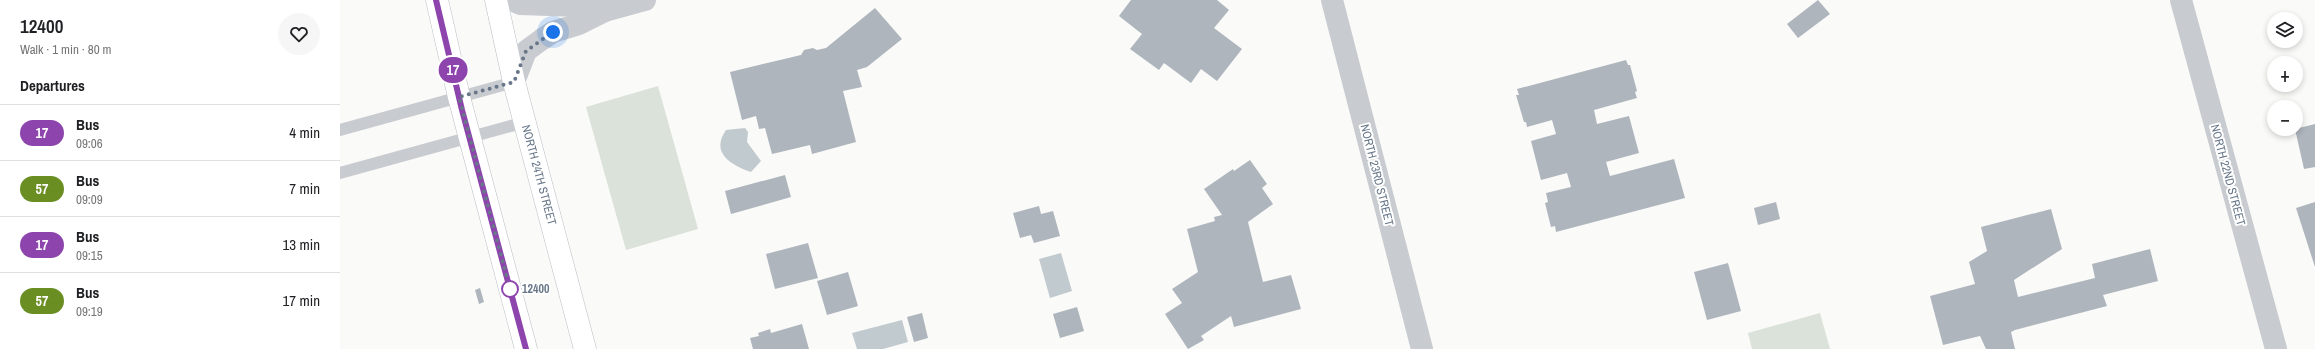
<!DOCTYPE html>
<html lang="en">
<head>
<meta charset="utf-8">
<style>
  body { margin:0; font-family:"Archivo Narrow",sans-serif; background:#f6f6f6; color:#202124; height:100vh; display:flex; flex-direction:column; font-size:15px; white-space:nowrap }
  * { box-sizing:border-box; margin:0 }
  p { font-size:13px; color:#757577 }
  .icon { flex:none; width:22px; height:22px; fill:none; stroke:currentColor; stroke-width:2; stroke-linecap:round; stroke-linejoin:round }
  .map { position:relative; flex:1; overflow:hidden }
  .panel { display:flex; flex-direction:column; background:#fff; width:340px }
  .panel>* { flex:none }
  .badge { padding:0 8px; border-radius:13px; font-size:14px; line-height:26px }
  .controls { position:absolute; left:1927px; top:12px; display:grid; gap:8px }
  .controls a { display:grid; place-items:center; width:36px; height:36px; border-radius:50%; background:#fff; box-shadow:0 2px 6px #0003; font-size:20px }
  .you { position:absolute; width:20px; height:20px; margin:-10px; border:3px solid #fff; border-radius:50%; background:#1a73e8; box-shadow:0 0 0 6px #1a73e833 }
  .map>.badge { position:absolute; translate:-50% -50%; box-shadow:0 0 0 2px #fff }
  h2 { padding:0 20px; font-size:15px; line-height:36px }
  .round { display:grid; place-items:center; flex:none; width:42px; height:42px; border-radius:21px; background:#f6f6f6 }
  .head { display:flex; align-items:center; justify-content:space-between; height:68px; padding:0 20px }
  h1 { font-size:19px; font-weight:600; line-height:30px }
  ul { padding:0; list-style:none }
  li { display:flex; align-items:center; gap:12px; height:56px; padding:0 20px; border-top:1px solid #e0e0e0 }
  li div { flex:1 }
  li b { display:block; font-size:15px }
  li em { font-style:normal }
  li .badge { min-width:44px; font-weight:700; text-align:center }
  main { display:flex; flex:1; min-height:0 }
  .map>svg:first-child { display:block }
  .green { fill:#dbe2d9 }
  .water { fill:#c1cacf }
  .building { fill:#aeb5bd }
  .lines { fill:none; stroke-linecap:round; stroke-linejoin:round }
  .secondary-casing { stroke:#babec4; stroke-width:23 }
  .lane { stroke:#c8cbcf; stroke-width:12 }
  .street { stroke:#c8cbcf; stroke-width:22 }
  .secondary { stroke:#fff; stroke-width:22 }
  .line-casing { stroke:#fff; stroke-width:9 }
  .line { stroke:#8e44ad; stroke-width:6 }
  .walk { stroke:#687789; stroke-width:4; stroke-dasharray:0 7.2 }
  .stop-dot { fill:#fff; stroke:#8e44ad; stroke-width:2 }
  .labels { text-anchor:middle; stroke-width:4; stroke-linejoin:round; paint-order:stroke }
  .street-label { font-size:12px; fill:#687789; stroke:#fff }
  .stop-label { font-size:12px; font-weight:bold; fill:#687789; stroke:#fff; text-anchor:start }
</style>
</head>
<body>
<main>
<section class="panel">
<div class="head"><div><h1>12400</h1><p>Walk · 1 min · 80 m</p></div><a class="round"><svg class="icon" aria-label="heart" viewBox="0 0 24 24"><path d="M12 20l-8-8c-3-5 5-10 8-4 3-6 11-1 8 4z"/></svg></a></div>
<h2>Departures</h2>
<ul>
<li><span class="badge" style="background:#8e44ad;color:#fff">17</span><div><b>Bus</b><p>09:06</p></div><em>4 min</em></li>
<li><span class="badge" style="background:#6b8e23;color:#fff">57</span><div><b>Bus</b><p>09:09</p></div><em>7 min</em></li>
<li><span class="badge" style="background:#8e44ad;color:#fff">17</span><div><b>Bus</b><p>09:15</p></div><em>13 min</em></li>
<li><span class="badge" style="background:#6b8e23;color:#fff">57</span><div><b>Bus</b><p>09:19</p></div><em>17 min</em></li>
</ul>
</section>
<div class="map">
<svg width="1975" height="349" viewBox="0 0 1975 349">
  <rect width="100%" height="100%" fill="#fafaf8"/>
  <g class="green">
    <polygon points="318,86 358,229 286,250 246,107"/>
    <polygon points="1480,313 1490,349 1412,349 1408,333"/>
  </g>
  <g class="water">
    <path d="M405,128L408,132L407,142L421,161L411,172C391,165 370,153 386,130Z"/>
    <polygon points="721,253 732,291 710,298 699,259"/>
    <polygon points="562,320 568,342 543,349 517,349 512,333"/>
  </g>
  <g class="building">
    <polygon points="791,0 877,0 889,10 874,28 902,49 877,81 861,69 851,83 824,63 819,70 790,49 802,34 779,16"/>
    <polygon points="1478,0 1490,14 1458,38 1447,24"/>
    <polygon points="535,8 562,39 527,67 517,70 522,87 503,91 516,142 472,154 470,145 432,154 425,128 419,129 416,116 402,120 390,72 461,55 464,50 473,48 477,50 486,48"/>
    <polygon points="1286,60 1288,65 1290,65 1297,91 1295,92 1297,98 1254,110 1257,124 1289,116 1299,153 1266,162 1270,176 1334,159 1345,198 1216,232 1215,226 1211,227 1205,203 1208,202 1206,193 1231,187 1227,173 1201,180 1191,141 1216,134 1212,120 1187,127 1186,122 1184,122 1176,95 1179,95 1177,89"/>
    <polygon points="1975,124 1975,167 1964,169 1955,129"/>
    <polygon points="910,160 927,184 922,188 933,204 908,222 923,282 951,275 961,309 894,327 891,316 861,336 864,340 848,349 825,314 842,303 832,289 858,272 847,229 875,221 874,217 882,215 864,189 893,169 894,171"/>
    <polygon points="445,175 451,197 391,214 385,191"/>
    <polygon points="1436,202 1440,219 1418,225 1414,208"/>
    <polygon points="1975,202 1975,267 1956,208"/>
    <polygon points="699,206 701,214 713,211 720,236 694,243 691,235 680,238 673,213"/>
    <polygon points="1711,209 1722,249 1674,280 1678,297 1755,278 1752,264 1810,249 1818,281 1763,295 1767,306 1675,330 1671,332 1675,349 1646,349 1640,336 1603,345 1590,296 1635,284 1629,262 1647,251 1641,227"/>
    <polygon points="468,243 478,278 435,289 426,254"/>
    <polygon points="1388,263 1401,311 1367,320 1354,272"/>
    <polygon points="508,272 518,306 487,315 477,281"/>
    <polygon points="140,288 144,302 139,304 135,290"/>
    <polygon points="737,307 744,331 720,338 713,314"/>
    <polygon points="582,313 588,338 574,342 567,317"/>
    <polygon points="462,324 469,349 413,349 410,338 419,336 418,333 430,329 431,333"/>
  </g>
  <g class="lines">
    <g class="secondary-casing">
      <g id="secondary">
        <polyline points="97,0 119,97 186,349"/>
        <polyline points="156,0 174,82 245,349"/>
      </g>
    </g>
    <g class="lane">
      <polyline points="0,130 174,82"/>
      <polyline points="0,173 185,122"/>
    </g>
    <g class="street">
      <polyline points="172,0 180,4 239,6 265,11"/>
      <polyline points="992,0 1082,349"/>
      <polyline points="1841,0 1936,349"/>
      <polyline points="174,82 186,51 201,40 213,32 239,24 265,11 305,0"/>
    </g>
    <use href="#secondary" class="secondary"/>
  </g>
  <g class="lines">
    <g class="line-casing">
      <polyline id="line" points="96,0 122,110 186,349"/>
    </g>
    <use href="#line" class="line"/>
    <polyline class="walk" points="170,289 119,97 174,82 186,51 213,32"/>
  </g>
  <circle class="stop-dot" cx="170" cy="289" r="8"/>
  <g class="labels">
    <g class="street-label">
      <text transform="translate(199 175) rotate(75)" y="4">NORTH 24TH STREET</text>
      <text transform="translate(1037 175) rotate(76)" y="4">NORTH 23RD STREET</text>
      <text transform="translate(1888 175) rotate(75)" y="4">NORTH 22ND STREET</text>
    </g>
    <g class="stop-label">
      <text x="182" y="293">12400</text>
    </g>
  </g>
</svg>
<div class="controls">
<a><svg class="icon" aria-label="layers" viewBox="0 0 24 24"><path d="M12 4l9 5-9 5-9-5zM3 14l9 5 9-5"/></svg></a>
<a>+</a>
<a>−</a>
</div>
<div class="you" style="left:213px;top:32px"></div>
<b class="badge" style="left:113px;top:70px;background:#8e44ad;color:#fff">17</b>
</div>
</main>
</body>
</html>
